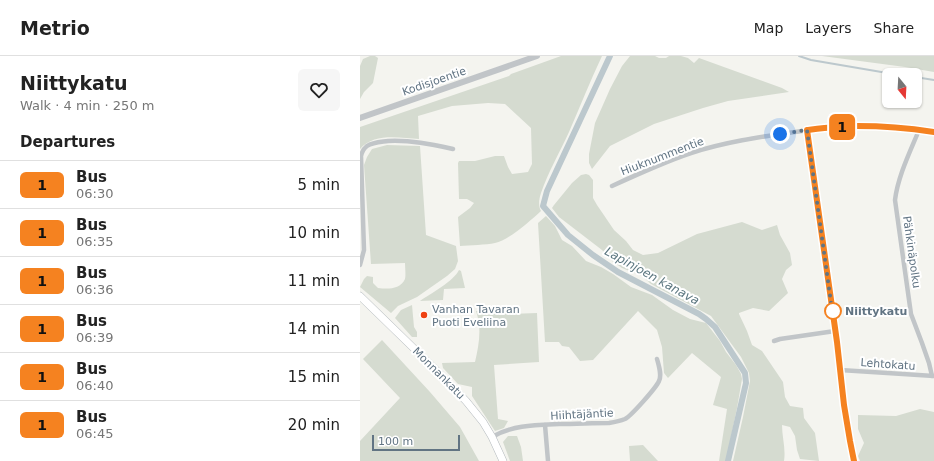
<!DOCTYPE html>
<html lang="en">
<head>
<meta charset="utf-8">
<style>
  body { margin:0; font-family:"DejaVu Sans",sans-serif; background:#f6f6f6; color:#222; height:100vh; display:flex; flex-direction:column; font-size:15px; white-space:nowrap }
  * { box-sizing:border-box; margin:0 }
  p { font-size:13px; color:#767676 }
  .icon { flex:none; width:22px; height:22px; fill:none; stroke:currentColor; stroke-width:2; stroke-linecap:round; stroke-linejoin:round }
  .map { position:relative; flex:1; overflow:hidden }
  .panel { display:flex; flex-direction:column; background:#fff; width:360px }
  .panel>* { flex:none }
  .badge { padding:0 8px; border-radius:6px; font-size:14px; line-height:26px }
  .needle { width:26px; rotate:162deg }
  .buttons { position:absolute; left:522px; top:12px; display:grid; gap:8px }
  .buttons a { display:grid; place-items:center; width:40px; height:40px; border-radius:6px; background:#fff; box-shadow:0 1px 3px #0004; font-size:20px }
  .scale { position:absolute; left:12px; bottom:10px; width:88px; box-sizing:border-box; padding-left:4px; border:2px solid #617483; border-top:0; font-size:11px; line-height:14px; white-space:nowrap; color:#617483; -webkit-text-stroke:3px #fff; paint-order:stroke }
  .you { position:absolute; width:20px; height:20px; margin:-10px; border:3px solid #fff; border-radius:50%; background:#1a73e8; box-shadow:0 0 0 6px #1a73e833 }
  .map>.badge { position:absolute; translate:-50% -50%; box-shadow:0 0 0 2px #fff }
  h2 { padding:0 20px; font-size:15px; line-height:36px }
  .round { display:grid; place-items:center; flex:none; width:42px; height:42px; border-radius:6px; background:#f6f6f6 }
  .overview { display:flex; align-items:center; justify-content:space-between; height:68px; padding:0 20px }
  h1 { font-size:19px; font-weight:700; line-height:30px }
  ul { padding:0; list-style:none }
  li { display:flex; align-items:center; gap:12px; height:48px; padding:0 20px; border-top:1px solid #e0e0e0 }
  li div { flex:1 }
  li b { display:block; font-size:15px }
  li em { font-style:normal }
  li .badge { min-width:44px; font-weight:700; text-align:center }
  header { display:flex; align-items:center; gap:24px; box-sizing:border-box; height:56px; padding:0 20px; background:#fff; border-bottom:1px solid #e0e0e0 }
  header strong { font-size:19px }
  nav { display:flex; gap:22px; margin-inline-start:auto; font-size:14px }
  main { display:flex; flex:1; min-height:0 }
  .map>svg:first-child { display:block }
  .green { fill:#d5dbd0 }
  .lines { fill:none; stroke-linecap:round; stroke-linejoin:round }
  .stream { stroke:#bcc8cd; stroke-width:2 }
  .canal { stroke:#bcc8cd; stroke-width:6 }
  .secondary-casing { stroke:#b3b9bd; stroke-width:8 }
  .minor { stroke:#c1c5c8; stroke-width:4.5 }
  .tertiary { stroke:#c1c5c8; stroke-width:6 }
  .secondary { stroke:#fff; stroke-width:7 }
  .line-casing { stroke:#fff; stroke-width:9 }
  .line { stroke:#f58220; stroke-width:6 }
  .walk { stroke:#617483; stroke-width:4; stroke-dasharray:0 7.2 }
  .stop-dot { fill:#fff; stroke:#f58220; stroke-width:2 }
  .poi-dot { fill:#ef4214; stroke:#fff; stroke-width:1.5 }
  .labels { text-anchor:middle; stroke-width:4; stroke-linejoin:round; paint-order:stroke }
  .street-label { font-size:11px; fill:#617483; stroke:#fff }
  .poi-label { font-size:11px; fill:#617483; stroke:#fff; text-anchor:start }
  .stop-label { font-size:11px; font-weight:bold; fill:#617483; stroke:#fff; text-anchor:start }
  .water-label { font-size:12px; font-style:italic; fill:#5c7780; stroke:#fff }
</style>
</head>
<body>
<header>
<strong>Metrio</strong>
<nav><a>Map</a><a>Layers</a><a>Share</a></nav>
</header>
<main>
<section class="panel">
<div class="overview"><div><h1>Niittykatu</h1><p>Walk · 4 min · 250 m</p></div><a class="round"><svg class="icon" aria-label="heart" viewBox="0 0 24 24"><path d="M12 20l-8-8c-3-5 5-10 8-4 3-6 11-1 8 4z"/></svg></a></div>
<h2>Departures</h2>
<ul>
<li><span class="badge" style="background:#f58220;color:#111">1</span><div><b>Bus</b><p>06:30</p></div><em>5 min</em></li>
<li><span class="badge" style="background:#f58220;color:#111">1</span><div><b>Bus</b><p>06:35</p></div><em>10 min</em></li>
<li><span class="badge" style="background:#f58220;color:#111">1</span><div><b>Bus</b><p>06:36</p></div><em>11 min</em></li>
<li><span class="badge" style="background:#f58220;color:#111">1</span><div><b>Bus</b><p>06:39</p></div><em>14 min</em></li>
<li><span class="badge" style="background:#f58220;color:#111">1</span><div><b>Bus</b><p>06:40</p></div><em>15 min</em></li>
<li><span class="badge" style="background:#f58220;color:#111">1</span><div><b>Bus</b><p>06:45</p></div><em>20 min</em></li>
</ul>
</section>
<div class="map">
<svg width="574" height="405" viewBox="0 0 574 405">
  <rect width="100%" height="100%" fill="#f4f4ef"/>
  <g class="green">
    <polygon points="10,0 15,0 18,2 13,27 4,36 0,43 0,10 3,3"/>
    <path d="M201,0H242C230,25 220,51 209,76C200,96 188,116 181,137C179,143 178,150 181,155C170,165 149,184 135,187C126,189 110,189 100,190L98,161L110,152L114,147L107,143H99L98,107L99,105H115L135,100H144L148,111L152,118L168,116L172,108L171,72L145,48L128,47L92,50L58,60L59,83C41,82 14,76 0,93V71L149,20L151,18Z"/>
    <polygon points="270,0 295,0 299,2 306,2 309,0 321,0 328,2 334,7 339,2 422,32 429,36 368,45 343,52 294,68 250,90 232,113 229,107 229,98 235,67 250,33 262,10"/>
    <polygon points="462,0 574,0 574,16 545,11"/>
    <path d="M27,89L60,90L66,179L96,190L98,205L95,213L87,220L57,241L38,250L31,257L0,231L4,223L7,220L13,221V227L18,232C27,233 40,234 45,223C46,219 45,211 45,207L11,208L4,109L7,101L12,93Z"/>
    <path d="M226,118L229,119L233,124V142L237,149L254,174L266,185L273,194L283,199L298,197L337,178L382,166L402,174L417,169L420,179L430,197L432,209L426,214L422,223L428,237L409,255L393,252L379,257V258L387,275L392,289L402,295L423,326L425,341L430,350L443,352L444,362L455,377L459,405L440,403L437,394L435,380L430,371L422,369C422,381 426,393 424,405H373L383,361L390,325L389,317L381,301L370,286L351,260L291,228L282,220L262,212L252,205L242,194L199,161L192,152L194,149L212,127L221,119Z"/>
    <polygon points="186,160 195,170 202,184 212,190 226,205 241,211 253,218 271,231 292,239 313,254 330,263 346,267 360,285 366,296 376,309 381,318 382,323 377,352 366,405 359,405 367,353 353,349 361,321 332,297 308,322 304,317 302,291 297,274 278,255 233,304 220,305 209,291 202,290 199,286 185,286 178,167"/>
    <path d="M99,214L101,215L105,232L84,233L83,244L60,245C70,238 94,225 99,214Z"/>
    <polygon points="52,249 54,271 57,276 57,281 52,281 35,262 41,254"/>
    <path d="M144,253L150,258L177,257L179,306L134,309L138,363L148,365L144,372L135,375L112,340V331L98,328L83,312L82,307L115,306C119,289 122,272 116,255Z"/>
    <polygon points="22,284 70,336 100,371 119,405 0,405 0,385 40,342 3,303"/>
    <polygon points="560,353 574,356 574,405 500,405 498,400 504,387 498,373 498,359 536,360"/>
    <polygon points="148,380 157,380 161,391 163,405 150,405 143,386"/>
    <polygon points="283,389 298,405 270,405 269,390"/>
  </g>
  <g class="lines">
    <g class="stream">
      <polyline points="439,0 451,4 539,19"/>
      <polyline points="555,21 574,24"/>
    </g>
    <polyline class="canal" points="250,0 187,135 183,150 208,179 233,199 258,216 339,258 346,263 355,271 385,317 386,327 368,405"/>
    <g class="secondary-casing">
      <polyline id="secondary" points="0,240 73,311 106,345 123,366 132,381 143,405"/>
    </g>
    <g class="minor">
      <polyline points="447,74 477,287 484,349 490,385 494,405"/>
      <path d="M559,74C550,96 538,120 535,144L551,258L562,287L569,307L572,320"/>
      <path d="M252,130C278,118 304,106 331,97C365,86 399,81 435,76C456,73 477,70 498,70C524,70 549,73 574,76"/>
      <path d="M0,209L4,194L1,100C2,96 3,93 7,90C13,86 21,86 28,85C51,84 70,88 93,93"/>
      <polyline points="414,285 420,283 475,275"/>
      <polyline points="480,314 574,320"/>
      <polyline points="185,369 188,405"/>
      <path d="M132,381C152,369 177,369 199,368C216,368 233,367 249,367C255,366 260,365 265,363C271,360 296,332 299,325C302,319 299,310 297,303"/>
    </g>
    <polyline class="tertiary" points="0,62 177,0"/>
    <use href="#secondary" class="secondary"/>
  </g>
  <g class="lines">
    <g class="line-casing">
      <path id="line" d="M494,405L490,385L484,349L477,286L447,74C464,72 480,70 497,70C523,70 548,72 574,76"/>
    </g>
    <use href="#line" class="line"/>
    <polyline class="walk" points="420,78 447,74 473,261 473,255"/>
  </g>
  <circle class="stop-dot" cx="473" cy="255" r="8"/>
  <circle class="poi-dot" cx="64" cy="259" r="4"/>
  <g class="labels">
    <g class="street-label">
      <text transform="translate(74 25) rotate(-19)" y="4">Kodisjoentie</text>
      <text transform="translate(302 100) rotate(-21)" y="4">Hiuknummentie</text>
      <text transform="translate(552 196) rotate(82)" y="4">Pähkinäpolku</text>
      <text transform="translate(528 308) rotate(4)" y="4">Lehtokatu</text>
      <text transform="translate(79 317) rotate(45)" y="4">Monnankatu</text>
      <text transform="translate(222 358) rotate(-3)" y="4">Hiihtäjäntie</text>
    </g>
    <g class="poi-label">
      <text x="72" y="257">Vanhan Tavaran<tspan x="72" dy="13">Puoti Eveliina</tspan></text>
    </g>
    <g class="stop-label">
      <text x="485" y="259">Niittykatu</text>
    </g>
    <g class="water-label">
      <text transform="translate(292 220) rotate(29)" y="4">Lapinjoen kanava</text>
    </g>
  </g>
</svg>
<div class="buttons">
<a><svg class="needle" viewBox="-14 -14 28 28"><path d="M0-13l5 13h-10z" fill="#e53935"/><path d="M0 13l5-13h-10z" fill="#767676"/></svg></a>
</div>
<div class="scale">100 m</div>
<div class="you" style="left:420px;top:78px"></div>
<b class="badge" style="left:482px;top:71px;background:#f58220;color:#111">1</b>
</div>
</main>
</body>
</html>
